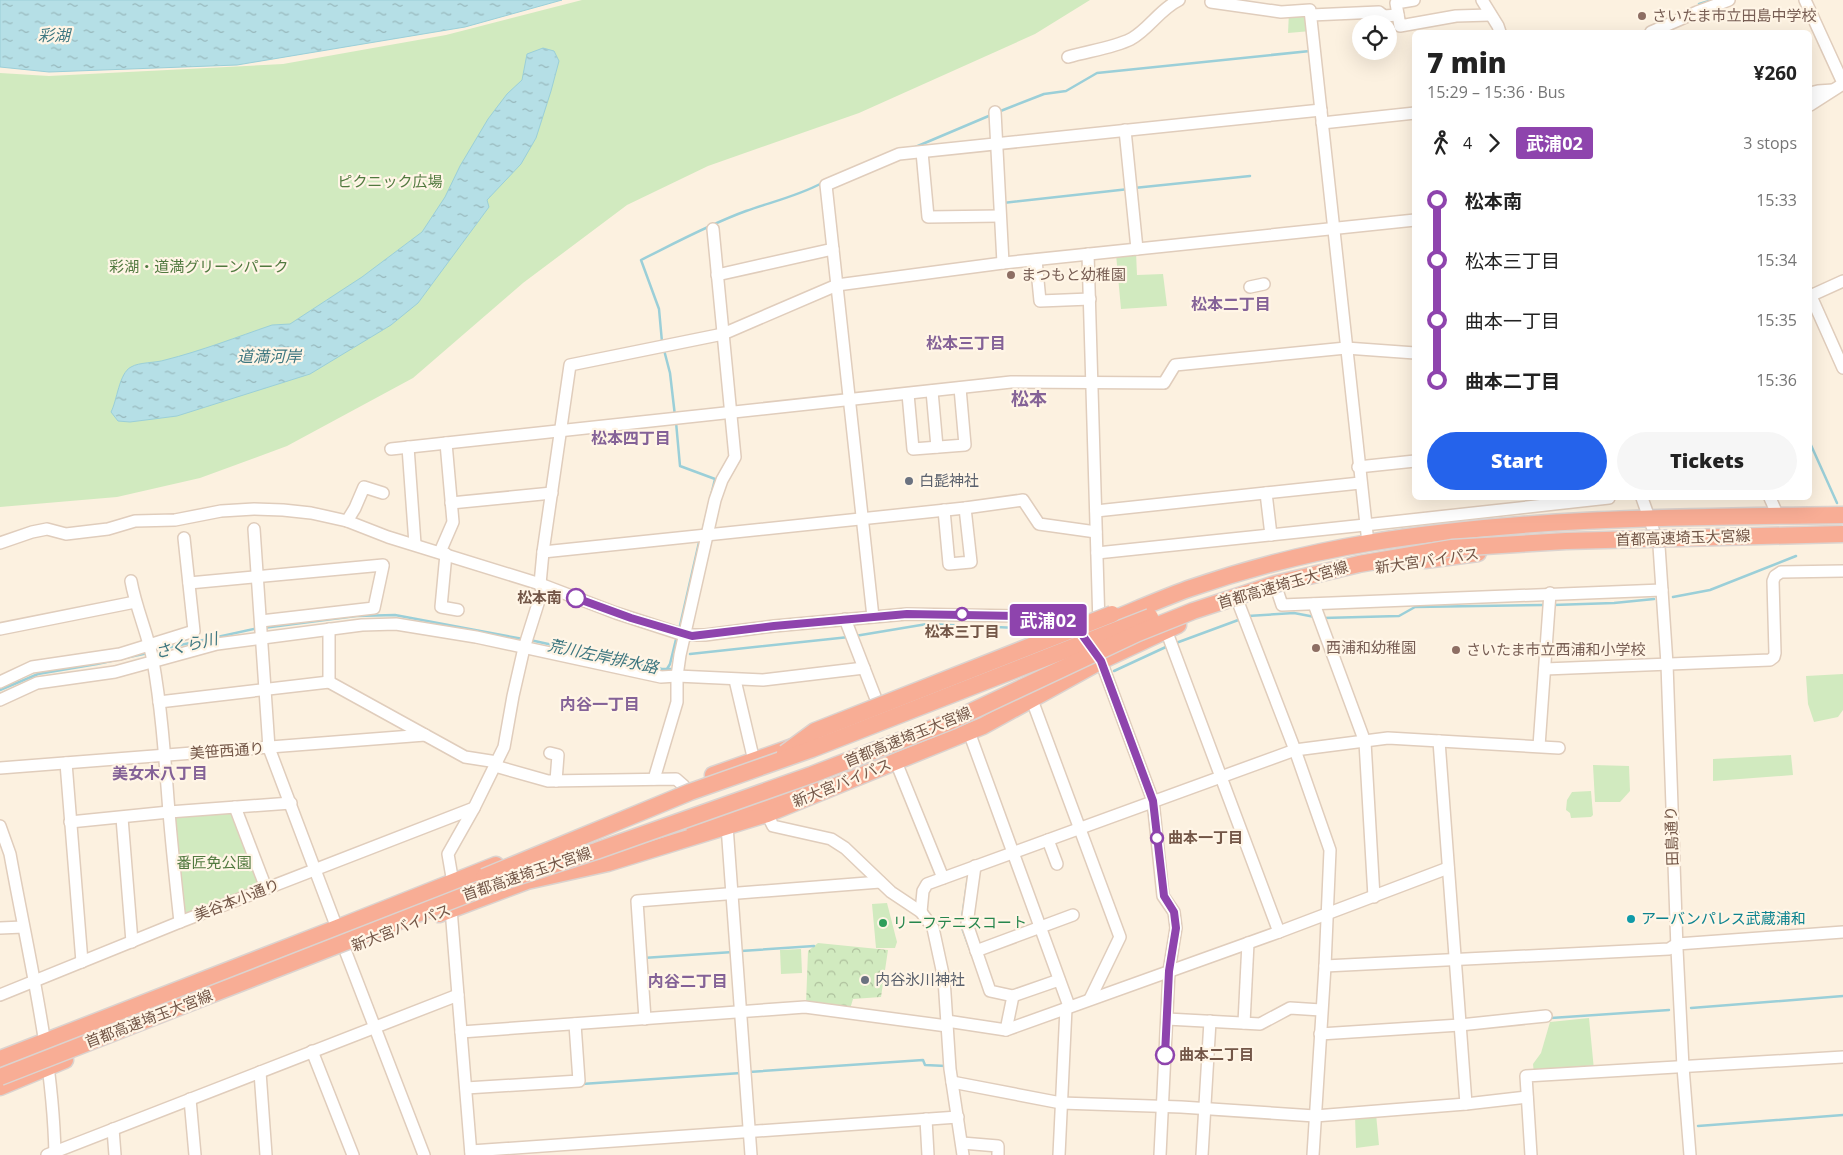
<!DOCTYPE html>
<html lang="en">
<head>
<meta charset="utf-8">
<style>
  body { margin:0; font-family:"Open Sans","Noto Sans JP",sans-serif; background:#f6f6f6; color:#222; height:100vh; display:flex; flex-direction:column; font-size:19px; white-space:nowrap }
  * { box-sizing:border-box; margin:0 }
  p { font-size:16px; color:#767676 }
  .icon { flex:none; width:28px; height:28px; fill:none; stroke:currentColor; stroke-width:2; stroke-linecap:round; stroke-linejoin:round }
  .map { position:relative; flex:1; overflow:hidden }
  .sheet { position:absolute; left:1412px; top:30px; width:400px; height:470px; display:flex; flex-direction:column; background:#fff; border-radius:8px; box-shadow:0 5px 20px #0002 }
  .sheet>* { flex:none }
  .badge { padding:0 10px; border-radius:4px; font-size:18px; line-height:32px }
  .controls { position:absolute; left:1352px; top:15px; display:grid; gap:10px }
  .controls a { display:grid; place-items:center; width:45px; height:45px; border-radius:50%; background:#fff; box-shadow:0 5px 20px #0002; font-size:25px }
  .map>.badge { position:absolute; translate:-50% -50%; box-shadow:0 0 0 2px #fff }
  .legs { display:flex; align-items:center; gap:8px; height:55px; padding:0 15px; font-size:16px }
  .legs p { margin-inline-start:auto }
  .head { display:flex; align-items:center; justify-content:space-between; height:85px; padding:0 15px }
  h1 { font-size:28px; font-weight:800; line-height:38px }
  .primary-button { display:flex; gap:10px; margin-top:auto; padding:10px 15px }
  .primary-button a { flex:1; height:58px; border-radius:30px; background:#2563eb; color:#fff; font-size:20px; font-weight:800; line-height:58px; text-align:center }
  .primary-button a+a { background:#f6f6f6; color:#222 }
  ul { padding:0 15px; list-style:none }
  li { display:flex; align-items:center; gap:18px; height:60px; font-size:19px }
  li i { display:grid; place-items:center; width:8px; height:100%; margin:0 6px; background:currentColor }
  li i::after { content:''; width:12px; height:12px; margin:-6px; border:4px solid; border-radius:50%; background:#fff }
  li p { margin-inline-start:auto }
  li:first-child i { background:linear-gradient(#0000 50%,currentColor 0) }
  li:last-child i { background:linear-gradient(currentColor 50%,#0000 0) }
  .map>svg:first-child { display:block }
  .green { fill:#d1eabf }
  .forest { fill:url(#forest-crowns) }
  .water { fill:url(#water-ripples); stroke:#9bcfd8 }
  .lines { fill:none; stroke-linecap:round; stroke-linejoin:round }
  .stream { stroke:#9bcfd8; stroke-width:2.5 }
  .minor-casing { stroke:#e0cdbc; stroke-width:14 }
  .highway-casing { stroke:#dbd3cf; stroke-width:19 }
  .minor { stroke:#fff; stroke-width:11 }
  .highway { stroke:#f8ad95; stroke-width:16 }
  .highway-bridge-casing { stroke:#dbd3cf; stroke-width:19; stroke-linecap:butt }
  .highway-bridge { stroke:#f8ad95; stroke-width:16 }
  .line-1-casing { stroke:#fff; stroke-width:11 }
  .line-1 { stroke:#8e44ad; stroke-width:8 }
  .education-dot { fill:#8d6e63; stroke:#fff5e6; stroke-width:2 }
  .worship-dot { fill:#6b7280; stroke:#fff5e6; stroke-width:2 }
  .stop-1-dot { fill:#fff; stroke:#8e44ad; stroke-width:2.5 }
  .culture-dot { fill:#0f9aa8; stroke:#fff5e6; stroke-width:2 }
  .leisure-dot { fill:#2e9e5b; stroke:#fff5e6; stroke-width:2 }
  .labels { text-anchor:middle; stroke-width:4.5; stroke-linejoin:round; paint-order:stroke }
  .education-label { font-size:15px; fill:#785e54; stroke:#fff5e6; text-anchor:start }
  .park-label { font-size:15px; fill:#51793f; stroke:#fff5e6 }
  .worship-label { font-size:15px; fill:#5b616d; stroke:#fff5e6; text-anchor:start }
  .street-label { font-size:15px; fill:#735647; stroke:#fff5e6 }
  .stop-label { font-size:15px; font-weight:bold; fill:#735647; stroke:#fff5e6; text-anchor:start }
  .culture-label { font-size:15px; fill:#0d838f; stroke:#fff5e6; text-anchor:start }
  .leisure-label { font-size:15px; fill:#27864d; stroke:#fff5e6; text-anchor:start }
  .water-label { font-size:16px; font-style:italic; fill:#3e7780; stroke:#fff5e6 }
  .neighbourhood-label { font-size:16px; font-weight:bold; fill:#846297; stroke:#fff5e6 }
  .quarter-label { font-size:18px; font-weight:bold; fill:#846297; stroke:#fff5e6 }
</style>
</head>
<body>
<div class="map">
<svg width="1843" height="1155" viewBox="0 0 1843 1155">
  <defs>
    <pattern id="forest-crowns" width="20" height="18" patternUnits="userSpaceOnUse" patternTransform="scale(1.25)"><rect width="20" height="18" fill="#d1eabf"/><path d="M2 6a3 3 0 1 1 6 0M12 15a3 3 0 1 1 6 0" fill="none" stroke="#aec09d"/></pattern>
    <pattern id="water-ripples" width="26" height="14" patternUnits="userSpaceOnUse" patternTransform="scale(1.25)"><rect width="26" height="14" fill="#b5dfe6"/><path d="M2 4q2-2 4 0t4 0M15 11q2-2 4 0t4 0" fill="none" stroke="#98b8bc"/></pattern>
  </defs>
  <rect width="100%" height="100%" fill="#fcf1e0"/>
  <g class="green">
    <polygon points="582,0 1090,0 1035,34 859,113 708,166 627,205 523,283 413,378 287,446 200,478 117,497 0,507 0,73 49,76 283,64 446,35"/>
    <polygon points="1309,11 1311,31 1288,33 1289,12"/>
    <polygon points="1136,252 1137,275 1163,274 1167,306 1121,309 1116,254"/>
    <polygon points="1843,674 1843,710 1838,717 1814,722 1808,704 1806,676"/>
    <polygon points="1791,755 1793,775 1713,781 1713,759"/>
    <polygon points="1593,765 1629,766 1630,791 1620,802 1595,802"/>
    <polygon points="1591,791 1593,815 1591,817 1571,818 1570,813 1566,810 1567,800 1572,792"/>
    <polygon points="174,814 234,814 262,885 182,914"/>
    <polygon points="887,903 897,942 895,948 876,948 872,904"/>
    <polygon points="801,949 802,973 781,974 780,950"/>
    <polygon points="1589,1018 1594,1070 1534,1074 1533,1064 1541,1053 1550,1022"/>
    <polygon points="1376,1114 1379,1145 1356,1148 1355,1116"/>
  </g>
  <polygon class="forest" points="818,943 888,950 881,997 853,999 850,1009 806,1004 808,951"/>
  <g class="water">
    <polygon points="0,0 562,0 465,27 237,65 49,72 0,67"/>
    <path d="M543,48L554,51L559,61L551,91L536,138L521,164L487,200L489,207L418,303L391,325L310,374L177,416L130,422L118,421L111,412C117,401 119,373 131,367C139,362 156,363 165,360C201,351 237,337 272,325L290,324L362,277L422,232L445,197L460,166L488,119L507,94L522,80L527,54Z"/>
  </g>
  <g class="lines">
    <g class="stream">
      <polyline points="1699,4 1712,0"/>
      <polyline points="998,112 1044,94 1066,91 1097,73 1310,51"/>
      <polyline points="913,148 991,115"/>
      <polyline points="1134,188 1250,176"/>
      <polyline points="1003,203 1129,189"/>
      <path d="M662,342L659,309L641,260C675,243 710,224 746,211C771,202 798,196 822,183"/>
      <polyline points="664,350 670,373 675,416"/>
      <polyline points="676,422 680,466 715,479 702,533"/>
      <polyline points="1810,443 1837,503"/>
      <polyline points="1673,597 1710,590 1796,556"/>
      <polyline points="1553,605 1614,603 1654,599"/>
      <polyline points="1248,616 1294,613 1315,617"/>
      <polyline points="1323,618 1399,616 1415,607 1545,605"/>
      <polyline points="263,628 356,616 395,615 523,639"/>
      <polyline points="679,630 700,538"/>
      <polyline points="855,636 927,624 1020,628"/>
      <polyline points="530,640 662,669 672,669"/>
      <polyline points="1176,643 1241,619"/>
      <polyline points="153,651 258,628"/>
      <polyline points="690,654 849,637"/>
      <polyline points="667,669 670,664 677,635"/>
      <polyline points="1114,671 1168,646"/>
      <polyline points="0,690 38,674 97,664 148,653"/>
      <polyline points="965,875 967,875 968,877 961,925 972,955"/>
      <polyline points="741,951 814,946"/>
      <polyline points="643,958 733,952"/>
      <polyline points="1691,1008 1843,996"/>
      <polyline points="1551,1018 1669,1010"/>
      <polyline points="749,1072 923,1060 925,1065 946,1066"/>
      <polyline points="582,1084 741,1073"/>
      <polyline points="1698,1126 1843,1115"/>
    </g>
    <g class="minor-casing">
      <g id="minor">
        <polyline points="1414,0 1396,3 1400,26 1456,16 1490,15"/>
        <polyline points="1482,0 1498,26 1500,32"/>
        <polyline points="1805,0 1843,83"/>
        <polyline points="1211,2 1281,12 1310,10 1368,543"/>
        <polyline points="1311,15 1379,12 1384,16 1398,15"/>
        <polyline points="1651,32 1697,12 1729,0"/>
        <path d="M1068,57C1088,51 1113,48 1131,39C1149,29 1160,9 1179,0"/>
        <polyline points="1810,93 1818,91 1833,90"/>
        <polyline points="1810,105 1843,84"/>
        <polyline points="995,112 1003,263"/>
        <polyline points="1322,123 1415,113"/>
        <polyline points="1125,130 1137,249"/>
        <polyline points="922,152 928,217 1000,216"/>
        <polyline points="1088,254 1099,625"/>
        <polyline points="1036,260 1040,301 1090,299"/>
        <polyline points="717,275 833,249"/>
        <polyline points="1250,287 1264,284"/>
        <polyline points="1810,294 1843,368"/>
        <polyline points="1810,296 1843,281"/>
        <polyline points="932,391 937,447"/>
        <polyline points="908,394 913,449 965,445 960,388"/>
        <polyline points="408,447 415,544"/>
        <polyline points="391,449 1011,382 1164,383 1175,365 1346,348 1415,353"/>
        <polyline points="1358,467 1415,461"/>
        <polyline points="1266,493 1271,535"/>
        <polyline points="1642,498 1659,546 1667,664 1677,949 1683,1067 1690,1155"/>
        <polyline points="1770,498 1778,516"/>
        <polyline points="451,503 552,493"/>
        <polyline points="944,510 949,564 971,562 965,508"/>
        <polyline points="1096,511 1360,483"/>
        <polyline points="347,521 355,508 364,487 383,493"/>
        <polyline points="254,529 269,748 337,928"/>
        <polyline points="0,543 32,532 47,529 66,534 108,529 135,521 175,520 221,511 254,509 283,510 311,513 347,521 388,537 540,584 616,613 684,635 705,635 774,626 907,614 1021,616 1050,620 1075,630"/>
        <polyline points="440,552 453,522 446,443"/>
        <polyline points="543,552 965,508 1023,500 1039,524 1096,532"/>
        <polyline points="1097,553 1365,525 1609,498"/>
        <polyline points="446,554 441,607 458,610"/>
        <path d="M131,581C136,609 148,634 153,661C162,712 165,761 169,812C172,849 176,885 180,922"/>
        <polyline points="189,583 383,565"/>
        <polyline points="1277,590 1282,605 1662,590"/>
        <polyline points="1238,602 1295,750 1330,850 1325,966 1313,1155"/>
        <polyline points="1314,604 1365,742 1374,897"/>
        <polyline points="873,617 826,185 899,154 1321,110"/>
        <polyline points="845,619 881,712"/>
        <polyline points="261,621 374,608 383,566"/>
        <polyline points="0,629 135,602"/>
        <polyline points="329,629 329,682"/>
        <polyline points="1166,630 1279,932"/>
        <polyline points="1098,657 1101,661 1153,801 1163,896 1174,912 1176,928 1169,971 1160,1155"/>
        <polyline points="1545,669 1770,660 1774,657 1775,653 1773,581 1775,576 1781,572 1843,571"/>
        <polyline points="735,680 754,761"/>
        <polyline points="0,682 32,667 120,654 194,631 184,538"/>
        <polyline points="0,700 37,683 115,672 217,644 362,625 396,624 476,637 661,677 677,676 763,680 864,668"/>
        <polyline points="1032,700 1120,937 1090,999"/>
        <polyline points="159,702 329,682 465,757 497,762"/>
        <polyline points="969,732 1069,1006"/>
        <polyline points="1439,741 1466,1104"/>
        <polyline points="1539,746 1550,593"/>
        <polyline points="550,753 558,755 556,781"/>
        <polyline points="896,762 943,878"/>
        <polyline points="66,763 82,962"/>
        <polyline points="495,766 548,781 676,779 684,786"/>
        <polyline points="0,768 425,735"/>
        <polyline points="654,779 677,702 677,676 680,655 715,500 722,480 735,457 713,229"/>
        <polyline points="235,807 266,888"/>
        <polyline points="767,814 773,826 831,839 845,848 891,892 921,912 933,928 944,979 950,1069 963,1155"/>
        <polyline points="122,818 132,942"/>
        <polyline points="70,822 169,812 291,803"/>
        <path d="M0,826L10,854C28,954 53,1054 55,1155"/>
        <polyline points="727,826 751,1155"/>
        <polyline points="1048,840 1057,864"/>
        <polyline points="975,866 967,924 990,991 1013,996 1059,980"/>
        <polyline points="453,883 448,854 474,808 504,747 513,696 524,648 542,591 540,584 543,552 570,365 723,334 837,285 1003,263 1415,220"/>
        <polyline points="451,909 471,1155"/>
        <polyline points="921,912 923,891 927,884 1295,750 1388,738 1559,748"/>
        <polyline points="0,928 23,927"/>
        <polyline points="345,950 424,1155"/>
        <polyline points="976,951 1073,915"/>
        <polyline points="1325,966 1669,949 1677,944 1843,932"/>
        <polyline points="0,995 180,922 474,808"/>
        <polyline points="645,1019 637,901 880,882"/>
        <polyline points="1167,1019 1260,1024 1290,1008 1321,1010"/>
        <polyline points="947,1021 1006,1030 1279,932 1448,868"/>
        <polyline points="1244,1023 1248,943"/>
        <polyline points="1006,1030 1013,996"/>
        <polyline points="461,1032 805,1007 947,1026"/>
        <polyline points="1320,1034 1460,1025 1546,1016"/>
        <polyline points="312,1051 353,1155"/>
        <polyline points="260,1072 266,1155"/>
        <polyline points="952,1082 1061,1103 1181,1107 1315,1116 1466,1104 1527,1097"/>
        <polyline points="466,1088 579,1081 575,1024"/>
        <polyline points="190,1099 195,1155"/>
        <polyline points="926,1119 928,1155"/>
        <polyline points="113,1129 115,1155"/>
        <polyline points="962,1143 998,1146 998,1155"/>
        <polyline points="471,1151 958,1117"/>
        <polyline points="47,1155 458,995"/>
        <polyline points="1059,1155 1066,1008"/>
        <polyline points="1202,1155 1210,1021"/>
        <polyline points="1531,1155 1526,1076 1843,1057"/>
      </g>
    </g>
    <g class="highway-casing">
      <g id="highway">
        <polyline points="1425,560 1478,553"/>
        <path d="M1099,625C1129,613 1158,600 1188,589C1246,569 1308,553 1368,543C1525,517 1685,517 1843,515"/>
        <polyline points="713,775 798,745"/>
        <polyline points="693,825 810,785"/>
        <polyline points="439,914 527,881 608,863 767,814 983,726 1101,661 1178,625"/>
        <polyline points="0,1059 337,928 496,865"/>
        <polyline points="0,1087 65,1060"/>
      </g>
    </g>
    <use href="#minor" class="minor"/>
    <use href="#highway" class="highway"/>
    <g class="highway-bridge-casing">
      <g id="highway-bridge">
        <polyline points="785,753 815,731 1112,614"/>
        <polyline points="484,877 690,792 812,749 1150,617"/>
        <polyline points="0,1077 494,884 596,851 811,775 951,721 1138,633 1193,611 1275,584 1359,564 1452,548 1566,541 1843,534"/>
      </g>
    </g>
    <use href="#highway-bridge" class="highway-bridge"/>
  </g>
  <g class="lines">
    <g class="line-1-casing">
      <polyline id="line-1" points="576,598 631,618 692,636 774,626 907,614 1022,616 1050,620 1080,632 1101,661 1153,801 1164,896 1174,912 1176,928 1169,971 1165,1055"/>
    </g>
    <use href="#line-1" class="line-1"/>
  </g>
  <g class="education-dot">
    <circle cx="1642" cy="16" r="5"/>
    <circle cx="1011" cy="275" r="5"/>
    <circle cx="1316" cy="648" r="5"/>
    <circle cx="1456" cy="650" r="5"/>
  </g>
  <g class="worship-dot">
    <circle cx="909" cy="481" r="5"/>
    <circle cx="865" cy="980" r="5"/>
  </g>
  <g class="stop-1-dot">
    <circle cx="576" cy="598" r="9"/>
    <circle cx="962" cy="614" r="6"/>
    <circle cx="1157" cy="838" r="6"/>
    <circle cx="1165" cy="1055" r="9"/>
  </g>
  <circle class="culture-dot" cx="1631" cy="919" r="5"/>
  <circle class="leisure-dot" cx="883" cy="923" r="5"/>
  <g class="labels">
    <g class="education-label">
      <text x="1652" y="21">さいたま市立田島中学校</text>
      <text x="1021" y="280">まつもと幼稚園</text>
      <text x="1326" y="653">西浦和幼稚園</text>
      <text x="1466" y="655">さいたま市立西浦和小学校</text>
    </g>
    <g class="park-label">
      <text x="390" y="187">ピクニック広場</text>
      <text x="199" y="272">彩湖・道満グリーンパーク</text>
      <text x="214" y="868">番匠免公園</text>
    </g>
    <g class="worship-label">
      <text x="919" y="486">白髭神社</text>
      <text x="875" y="985">内谷氷川神社</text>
    </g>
    <g class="street-label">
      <text transform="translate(1683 538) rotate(-2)" y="5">首都高速埼玉大宮線</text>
      <text transform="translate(1427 561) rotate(-8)" y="5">新大宮バイパス</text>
      <text transform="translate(1283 585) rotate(-16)" y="5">首都高速埼玉大宮線</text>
      <text transform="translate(908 737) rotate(-22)" y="5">首都高速埼玉大宮線</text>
      <text transform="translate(227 751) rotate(-4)" y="5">美笹西通り</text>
      <text transform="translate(842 783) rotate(-22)" y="5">新大宮バイパス</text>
      <text transform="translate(1672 836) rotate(-92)" y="5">田島通り</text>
      <text transform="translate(527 874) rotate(-19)" y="5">首都高速埼玉大宮線</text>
      <text transform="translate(237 900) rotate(-21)" y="5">美谷本小通り</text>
      <text transform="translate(401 928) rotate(-21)" y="5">新大宮バイパス</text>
      <text transform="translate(149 1019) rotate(-21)" y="5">首都高速埼玉大宮線</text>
    </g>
    <g class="stop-label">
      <text x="562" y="603" text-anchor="end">松本南</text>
      <text x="962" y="637" text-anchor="middle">松本三丁目</text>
      <text x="1168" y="843">曲本一丁目</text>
      <text x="1179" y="1060">曲本二丁目</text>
    </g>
    <g class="culture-label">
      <text x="1641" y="924">アーバンパレス武蔵浦和</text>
    </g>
    <g class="leisure-label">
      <text x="893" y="928">リーフテニスコート</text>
    </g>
    <g class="water-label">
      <text x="54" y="41">彩湖</text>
      <text x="269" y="362">道満河岸</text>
      <text transform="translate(186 645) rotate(-13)" y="6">さくら川</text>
      <text transform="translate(603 656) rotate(12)" y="6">荒川左岸排水路</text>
    </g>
    <g class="neighbourhood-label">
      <text x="1231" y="310">松本二丁目</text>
      <text x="966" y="349">松本三丁目</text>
      <text x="631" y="444">松本四丁目</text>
      <text x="600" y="710">内谷一丁目</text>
      <text x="160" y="779">美女木八丁目</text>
      <text x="688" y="987">内谷二丁目</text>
    </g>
    <g class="quarter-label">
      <text x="1029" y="405">松本</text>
    </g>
  </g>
</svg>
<div class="controls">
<a><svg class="icon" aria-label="locate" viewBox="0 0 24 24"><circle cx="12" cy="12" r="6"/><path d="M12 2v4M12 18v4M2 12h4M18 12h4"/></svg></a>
</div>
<b class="badge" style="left:1048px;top:620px;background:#8e44ad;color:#fff">武浦02</b>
<section class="sheet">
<div class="head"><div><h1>7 min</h1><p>15:29 – 15:36 · Bus</p></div><b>¥260</b></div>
<div class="legs"><svg class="icon" aria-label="walk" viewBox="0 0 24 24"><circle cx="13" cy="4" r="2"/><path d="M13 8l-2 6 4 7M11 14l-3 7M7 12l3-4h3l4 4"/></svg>4<svg class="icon" aria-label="forward" viewBox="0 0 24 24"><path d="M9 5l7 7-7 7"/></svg><b class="badge" style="background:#8e44ad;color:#fff">武浦02</b><p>3 stops</p></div>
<ul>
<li><i style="color:#8e44ad"></i><b>松本南</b><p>15:33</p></li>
<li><i style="color:#8e44ad"></i><span>松本三丁目</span><p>15:34</p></li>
<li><i style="color:#8e44ad"></i><span>曲本一丁目</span><p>15:35</p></li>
<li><i style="color:#8e44ad"></i><b>曲本二丁目</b><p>15:36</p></li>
</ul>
<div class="primary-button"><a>Start</a><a>Tickets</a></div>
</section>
</div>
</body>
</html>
